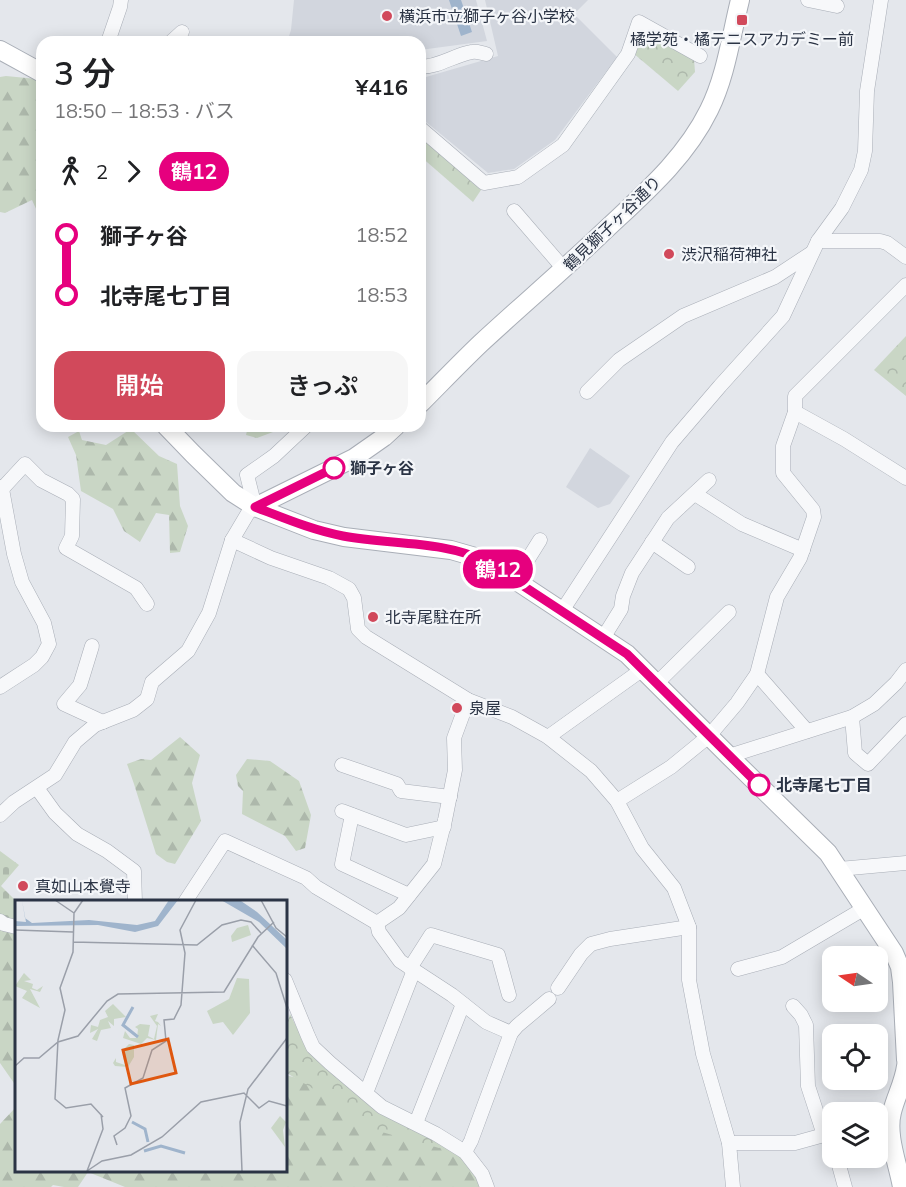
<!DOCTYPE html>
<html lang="ja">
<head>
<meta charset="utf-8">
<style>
  body { margin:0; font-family:Mulish,"Noto Sans JP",sans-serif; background:#f6f6f6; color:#202124; height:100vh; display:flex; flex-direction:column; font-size:22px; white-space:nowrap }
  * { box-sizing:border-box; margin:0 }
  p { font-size:20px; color:#757577 }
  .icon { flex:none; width:33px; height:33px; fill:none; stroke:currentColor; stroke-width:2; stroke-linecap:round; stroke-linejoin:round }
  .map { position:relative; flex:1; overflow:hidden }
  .sheet { position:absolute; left:36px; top:36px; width:390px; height:396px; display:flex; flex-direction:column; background:#fff; border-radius:18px; box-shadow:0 3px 15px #0003 }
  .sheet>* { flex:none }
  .badge { padding:0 12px; border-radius:20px; font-size:21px; line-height:39px }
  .needle { width:39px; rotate:283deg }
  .buttons { position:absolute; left:822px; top:946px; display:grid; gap:12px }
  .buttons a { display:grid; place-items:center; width:66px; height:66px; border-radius:12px; background:#fff; box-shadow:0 3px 15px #0003; font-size:30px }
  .map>.badge { position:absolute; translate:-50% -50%; box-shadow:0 0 0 3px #fff }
  .legs { display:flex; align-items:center; gap:9px; height:66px; padding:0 18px; font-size:20px }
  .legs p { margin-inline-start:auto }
  .overview { display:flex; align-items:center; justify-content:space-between; height:102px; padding:0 18px }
  h1 { font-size:33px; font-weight:600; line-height:45px }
  .button { display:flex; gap:12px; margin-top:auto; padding:12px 18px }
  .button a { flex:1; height:69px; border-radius:18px; background:#d1495b; color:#fff; font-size:24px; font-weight:600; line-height:69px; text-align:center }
  .button a+a { background:#f6f6f6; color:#202124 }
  ul { padding:0 18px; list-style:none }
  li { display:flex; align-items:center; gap:21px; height:60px; font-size:22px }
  li i { display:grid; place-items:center; width:9px; height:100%; margin:0 8px; background:currentColor }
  li i::after { content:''; width:15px; height:15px; margin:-8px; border:4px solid; border-radius:50%; background:#fff }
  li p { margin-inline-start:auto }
  li:first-child i { background:linear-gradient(#0000 50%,currentColor 0) }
  li:last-child i { background:linear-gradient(currentColor 50%,#0000 0) }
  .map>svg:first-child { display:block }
  .built { fill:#d2d6de }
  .forest { fill:url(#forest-firs) }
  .cemetery { fill:url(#cemetery-stones) }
  .park { fill:url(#park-crowns) }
  .water { fill:url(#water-ripples) }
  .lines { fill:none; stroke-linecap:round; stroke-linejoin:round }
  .street-casing { stroke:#a9aeb7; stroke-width:15 }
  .secondary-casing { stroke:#a9aeb7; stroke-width:20 }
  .street { stroke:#f7f8fa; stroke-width:14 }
  .secondary { stroke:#fff; stroke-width:18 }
  .line-1-casing { stroke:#fff; stroke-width:14 }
  .line-1 { stroke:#e6007e; stroke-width:9 }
  .poi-dot { fill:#d1495b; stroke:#f4f6f9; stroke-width:2 }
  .stop-1-dot { fill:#fff; stroke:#e6007e; stroke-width:3 }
  .labels { text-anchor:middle; stroke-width:4.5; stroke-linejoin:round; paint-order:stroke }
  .poi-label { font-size:16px; fill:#2b3445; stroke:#f4f6f9; text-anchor:start }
  .street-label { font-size:16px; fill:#2b3445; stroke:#f4f6f9 }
  .stop-label { font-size:16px; font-weight:bold; fill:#2b3445; stroke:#f4f6f9; text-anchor:start }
  .inset-river { fill:none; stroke:#9fb4cc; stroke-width:3 }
  .inset-road { fill:none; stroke:#9a9fa9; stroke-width:1.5 }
  .view { fill:#df570f; fill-opacity:0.15; stroke:#df570f; stroke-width:3 }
  .inset-edge { fill:none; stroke:#2b3445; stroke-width:3 }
</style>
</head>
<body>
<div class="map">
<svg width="906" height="1187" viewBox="0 0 906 1187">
  <defs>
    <pattern id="forest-firs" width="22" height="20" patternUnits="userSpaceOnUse" patternTransform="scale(1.5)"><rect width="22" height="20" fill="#c9d6c5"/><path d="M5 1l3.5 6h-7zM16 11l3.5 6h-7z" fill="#adb8ab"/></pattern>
    <pattern id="cemetery-stones" width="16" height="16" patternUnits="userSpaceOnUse" patternTransform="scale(1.5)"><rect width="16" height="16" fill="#c9d6c5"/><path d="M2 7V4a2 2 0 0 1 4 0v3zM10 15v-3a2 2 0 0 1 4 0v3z" fill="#adb8ab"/></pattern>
    <pattern id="park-crowns" width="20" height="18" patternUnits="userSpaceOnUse" patternTransform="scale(1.5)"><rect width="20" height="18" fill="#c9d6c5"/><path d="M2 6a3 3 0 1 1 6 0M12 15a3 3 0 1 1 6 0" fill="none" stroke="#adb8ab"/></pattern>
    <pattern id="water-ripples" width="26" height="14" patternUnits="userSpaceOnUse" patternTransform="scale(1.5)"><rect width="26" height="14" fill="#9fb4cc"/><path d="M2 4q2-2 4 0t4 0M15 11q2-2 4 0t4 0" fill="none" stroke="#8293a7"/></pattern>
  </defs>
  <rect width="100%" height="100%" fill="#e4e7ec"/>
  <g class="built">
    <polygon points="294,0 476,0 487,41 420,50 420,42 287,42 291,30"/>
    <polygon points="485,0 588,0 574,14 617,57 555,140 514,169 488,173 420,117 420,76 426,77 498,56"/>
    <polygon points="590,448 630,476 610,504 598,508 566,487"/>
  </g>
  <g class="forest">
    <polygon points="6,76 37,79 42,86 42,222 32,200 5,213 0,212 0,77"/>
    <polygon points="248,426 289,426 257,438 246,435"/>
    <polygon points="131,429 159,456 177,464 180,506 188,526 180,552 170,553 169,515 156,513 140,542 124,531 113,509 81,491 76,455 68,437 79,431 82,440 106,445"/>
    <polygon points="180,737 200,755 192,783 201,821 175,864 167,862 156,854 134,784 127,764 141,759 151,760"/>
    <polygon points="247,759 270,761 299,781 311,815 305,848 296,851 285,836 242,814 243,791 238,786 236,775"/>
    <polygon points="0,919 16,926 16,1048 15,1051 16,1053 16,1086 0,1063"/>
    <polygon points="285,1075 335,1087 452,1149 472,1169 481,1187 125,1187 88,1172 78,1187 64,1187 53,1185 51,1187 0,1187 0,1124 16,1107 16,1170 285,1170"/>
  </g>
  <polygon class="cemetery" points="0,851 19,865 1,886 17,902 16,924 0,918"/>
  <g class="park">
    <polygon points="641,29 694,59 695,72 678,91 633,53"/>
    <polygon points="420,135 481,190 473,202 420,156"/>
    <polygon points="906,336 906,396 874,370"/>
    <polygon points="290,1014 302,1038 318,1060 448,1145 439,1148 378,1131 327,1097 285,1072 285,1030"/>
  </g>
  <polygon class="water" points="449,0 461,0 472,32 461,36"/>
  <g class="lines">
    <g class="street-casing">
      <g id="street">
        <polyline points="808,0 837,6"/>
        <polyline points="108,42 120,7 121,0"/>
        <polyline points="171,42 182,32"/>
        <path d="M420,67C439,67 454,55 472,52C476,51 481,53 486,54"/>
        <polyline points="420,128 484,183 518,177 563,145 628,54 639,22 700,56"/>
        <polyline points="514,211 564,269"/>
        <polyline points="818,241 880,241 887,243 906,257"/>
        <polyline points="587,392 619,360 683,316 775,277 810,254"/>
        <polyline points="795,412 844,439 906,478"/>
        <polyline points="0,487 2,489 14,554 22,582 44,623 49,644 42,657 34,665 0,687"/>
        <polyline points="2,489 25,464 41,480 68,494 73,499 72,536 66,548 136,588 147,604"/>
        <polyline points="695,494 742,524 803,550"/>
        <polyline points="232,540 271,558 329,578 349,589 354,598 358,629 366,637 468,700 512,717 548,737 591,771 617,801 642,848 674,888 689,927 689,980 703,1054 729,1143 733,1187"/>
        <polyline points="652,542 688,567"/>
        <polyline points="515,580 540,540"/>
        <polyline points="562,611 672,442 720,386 783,316 818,241 842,208 861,170 865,151 867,91 881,0"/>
        <polyline points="603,638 621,609 623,596 632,573 668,518 709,480"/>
        <polyline points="92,646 80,685 64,704 103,722"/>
        <polyline points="757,674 807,731"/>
        <polyline points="657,683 729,612"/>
        <polyline points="852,717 855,753 868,764 906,724"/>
        <polyline points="548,737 643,669"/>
        <polyline points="729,756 852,717 874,704 896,683 906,670"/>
        <polyline points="342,765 397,784 401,791 450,797"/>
        <polyline points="37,788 55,813 77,834 107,851 134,871 135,902"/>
        <polyline points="617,801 671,767 709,736 737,703 757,674 777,597 800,558 814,517 813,510 783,473 783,446 795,412 795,396 906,285"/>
        <polyline points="342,811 406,835 444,827"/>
        <polyline points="0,815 14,802 55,775 75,742 95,725 133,710 147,699 152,682 188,651 209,613 232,540 248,513 255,507 247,475 274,456 306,426"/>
        <polyline points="352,815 342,864 409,895"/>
        <polyline points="839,869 906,863"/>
        <polyline points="185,902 225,841 306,878 316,887 377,923 379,932 400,961 452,995 486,1022 511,1033 471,1141 465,1152"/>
        <polyline points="0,921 4,924 16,927"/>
        <polyline points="377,923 399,908 434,864 445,820 455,770 454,738 468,700"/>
        <polyline points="410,968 431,935 498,955 509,995"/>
        <polyline points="738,969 782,957 865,908"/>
        <polyline points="285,980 308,1036 313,1047 330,1063 382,1107 436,1134 465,1152 482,1174 487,1187"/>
        <polyline points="558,988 581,954 591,944 610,939 689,927"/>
        <polyline points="793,1006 801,1015 806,1025 808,1086 824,1135 832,1132"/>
        <polyline points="511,1033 517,1026 549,999"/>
        <polyline points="366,1093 414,970"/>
        <polyline points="416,1123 463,1004"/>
        <polyline points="729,1143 795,1143 824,1135"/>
        <polyline points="837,1158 845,1187"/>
      </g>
    </g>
    <g class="secondary-casing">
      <g id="secondary">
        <polyline points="0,50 42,73"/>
        <path d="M420,404C440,384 460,363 481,343C520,307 561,272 599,236C640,197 684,161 709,110C726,76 731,36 740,0"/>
        <polyline points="166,426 193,454 233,493 255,507 314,530 344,537 451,550 479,558 515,580 627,654 729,756 828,853 894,953 900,967 902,982 906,1060"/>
        <polyline points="255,507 354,458 384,437 396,426"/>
        <path d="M902,1187C898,1164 886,1135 892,1112C896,1096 904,1082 906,1066"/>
      </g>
    </g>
    <use href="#street" class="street"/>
    <use href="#secondary" class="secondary"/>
  </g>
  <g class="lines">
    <g class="line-1-casing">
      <path id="line-1" d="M334,468L255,507C284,518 312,530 343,536C389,545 444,540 487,562L627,654L759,785"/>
    </g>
    <use href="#line-1" class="line-1"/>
  </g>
  <g class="poi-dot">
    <circle cx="387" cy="16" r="6"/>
    <rect x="736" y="14" width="12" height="12" rx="3"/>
    <circle cx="669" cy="254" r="6"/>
    <circle cx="373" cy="617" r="6"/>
    <circle cx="457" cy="708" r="6"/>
    <circle cx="23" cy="886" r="6"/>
  </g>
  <g class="stop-1-dot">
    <circle cx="334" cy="468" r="10"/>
    <circle cx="759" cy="785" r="10"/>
  </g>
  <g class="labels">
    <g class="poi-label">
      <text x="399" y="22">横浜市立獅子ヶ谷小学校</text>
      <text x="742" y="45" text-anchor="middle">橘学苑・橘テニスアカデミー前</text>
      <text x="681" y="260">渋沢稲荷神社</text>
      <text x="385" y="623">北寺尾駐在所</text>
      <text x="469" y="714">泉屋</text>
      <text x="35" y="892">真如山本覺寺</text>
    </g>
    <g class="street-label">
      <text transform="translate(612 223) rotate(-44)" y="6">鶴見獅子ヶ谷通り</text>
    </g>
    <g class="stop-label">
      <text x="350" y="474">獅子ヶ谷</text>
      <text x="776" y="791">北寺尾七丁目</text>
    </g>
  </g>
  <g transform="translate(15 900)">
    <rect width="272" height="272" fill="#e4e7ec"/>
    <path d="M98,104L111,117L99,119V126L93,121L96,128L86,130L82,141L77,139L83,129L75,133L76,125L83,127L85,120L93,117L90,111ZM143,114L140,121L143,122L146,126L143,124L141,140L132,138L126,144L108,138L110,131L115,138H122L123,129L120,127L125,124L135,125L133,136L139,139L142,126L135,116ZM114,144L119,145V157L113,167L100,166L98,163L101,158V162L110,165L107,151Z" fill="#c9d6c5"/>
    <path d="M265,216L271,222L268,230L270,247L256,228Z" fill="#c9d6c5"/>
    <path d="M233,25L236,35L217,42L216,36L222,28ZM9,73L16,80L9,81L18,84L17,88L22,90L28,86L25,92L15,89L25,108L7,98L12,91L0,86ZM222,78L234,79L235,113L218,135L208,122L198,124L192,111L214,99Z" fill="#c9d6c5"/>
    <path d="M7,0L10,18L17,23L74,20L122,25L140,21L154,0H163L143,26L120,32L83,25L0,26V21L11,22ZM206,0L226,1L242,12L271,39V48L244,22Z" fill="#9fb4cc"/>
    <path class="inset-river" d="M118,107L108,125L123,137M117,222L130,229L133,242M129,251L146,246L170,253"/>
    <path class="inset-road" d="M40,0L59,13M68,0L59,13L58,52L45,88L50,110L43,140L40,199L51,208L76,204L88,217M246,0L261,28L272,37M0,30L58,32M58,42L182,45L207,25L226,20L236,22L246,33M237,45L261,73L272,108M0,166L9,158H24L43,142L63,136L92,101L103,94L209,92L243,37L259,22M102,245L99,236L110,228L116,216L110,188L128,178L137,150L151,141L149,120L159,119L166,105L170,53L165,30L181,0M72,271L87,261L116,255L147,237L186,202L229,193L244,208L254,201L272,206M72,271L88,229L86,214M227,271L225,222L233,189L272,138"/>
    <path class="view" d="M153,139L161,173L116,184L108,150Z"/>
    <rect width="272" height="272" class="inset-edge"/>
  </g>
</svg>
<div class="buttons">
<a><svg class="needle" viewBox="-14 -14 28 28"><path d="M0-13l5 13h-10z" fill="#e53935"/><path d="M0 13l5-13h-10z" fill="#757577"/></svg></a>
<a><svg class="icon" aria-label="locate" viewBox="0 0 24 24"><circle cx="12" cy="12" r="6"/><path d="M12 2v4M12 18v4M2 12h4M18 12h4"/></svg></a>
<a><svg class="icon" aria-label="layers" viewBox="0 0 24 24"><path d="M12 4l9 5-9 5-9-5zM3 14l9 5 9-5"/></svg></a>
</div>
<b class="badge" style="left:498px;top:569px;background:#e6007e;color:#fff">鶴12</b>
<section class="sheet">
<div class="overview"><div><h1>3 分</h1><p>18:50 – 18:53 · バス</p></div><b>¥416</b></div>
<div class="legs"><svg class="icon" aria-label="walk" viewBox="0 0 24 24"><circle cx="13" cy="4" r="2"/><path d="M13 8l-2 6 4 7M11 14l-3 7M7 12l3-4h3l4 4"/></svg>2<svg class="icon" aria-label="forward" viewBox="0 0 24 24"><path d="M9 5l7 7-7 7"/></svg><b class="badge" style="background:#e6007e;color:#fff">鶴12</b></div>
<ul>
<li><i style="color:#e6007e"></i><b>獅子ヶ谷</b><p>18:52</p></li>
<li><i style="color:#e6007e"></i><b>北寺尾七丁目</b><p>18:53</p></li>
</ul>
<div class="button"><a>開始</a><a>きっぷ</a></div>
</section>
</div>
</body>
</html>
